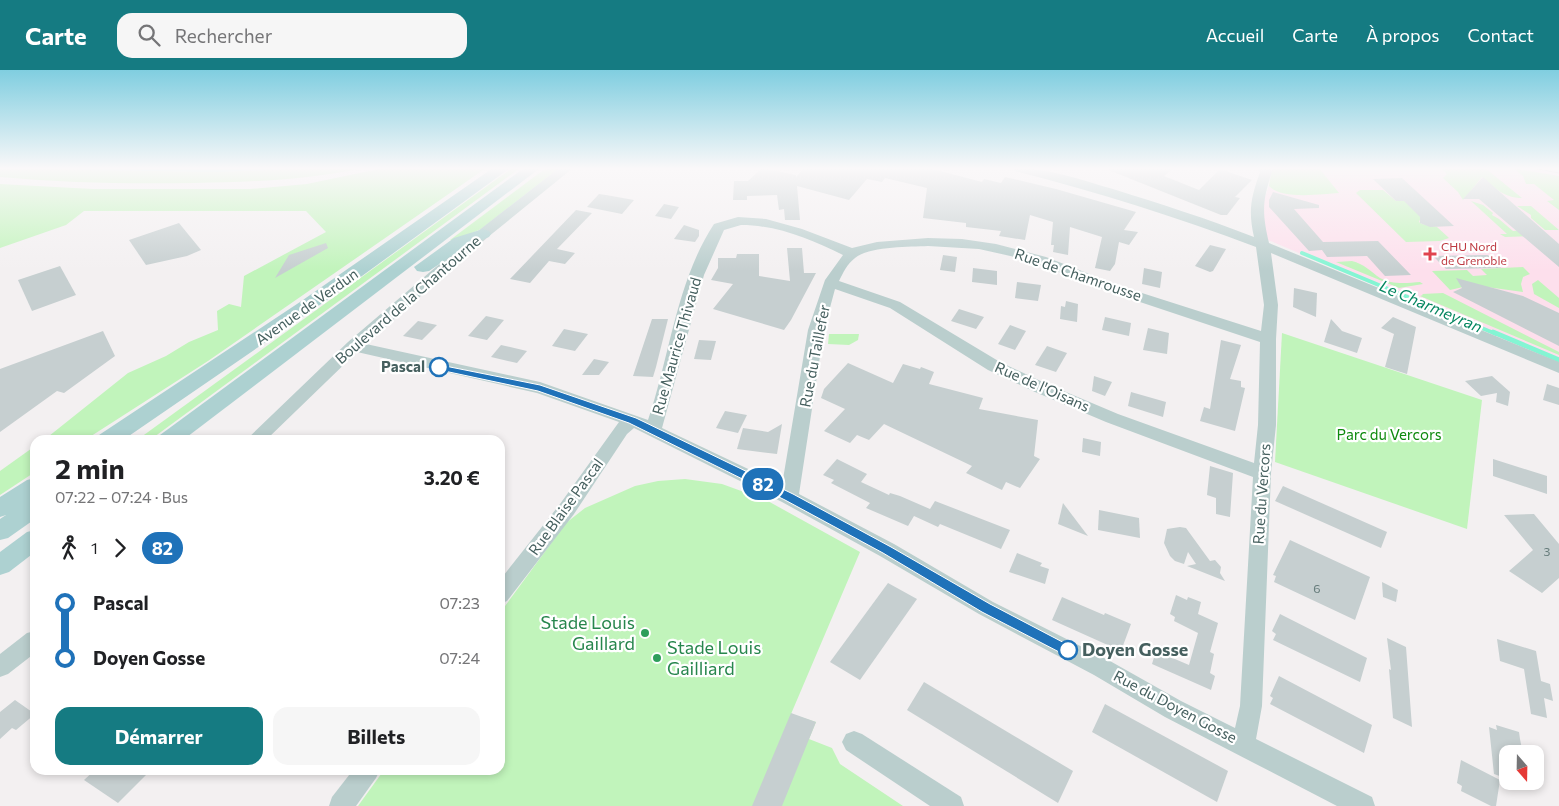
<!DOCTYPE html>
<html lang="fr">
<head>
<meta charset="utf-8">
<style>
  body { margin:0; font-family:Commissioner,sans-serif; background:#f6f6f6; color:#202124; height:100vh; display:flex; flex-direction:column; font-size:19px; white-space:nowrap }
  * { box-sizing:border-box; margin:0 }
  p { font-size:16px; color:#757577 }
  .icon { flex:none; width:28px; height:28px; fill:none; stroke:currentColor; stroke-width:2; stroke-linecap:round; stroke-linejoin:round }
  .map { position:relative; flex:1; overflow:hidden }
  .panel { position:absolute; left:30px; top:365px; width:475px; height:340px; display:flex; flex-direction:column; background:#fff; border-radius:15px; box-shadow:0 2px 8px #0003 }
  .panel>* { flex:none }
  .badge { padding:0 10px; border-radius:16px; font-size:18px; line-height:32px }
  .needle { width:32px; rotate:160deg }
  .fabs { position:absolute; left:1499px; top:675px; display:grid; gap:10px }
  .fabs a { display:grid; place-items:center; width:45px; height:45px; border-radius:10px; background:#fff; box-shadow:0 2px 8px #0003; font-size:25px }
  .map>.badge { position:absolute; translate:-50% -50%; box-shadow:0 0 0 2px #fff }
  .legs { display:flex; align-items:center; gap:8px; height:55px; padding:0 25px; font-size:16px }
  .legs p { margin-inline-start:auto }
  .headline { display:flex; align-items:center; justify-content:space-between; height:85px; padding:0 25px }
  h1 { font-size:28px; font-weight:700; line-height:38px }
  .action { display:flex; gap:10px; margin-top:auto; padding:10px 25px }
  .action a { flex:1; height:58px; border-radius:15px; background:#157b82; color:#fff; font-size:20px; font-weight:700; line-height:58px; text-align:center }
  .action a+a { background:#f6f6f6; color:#202124 }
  ul { padding:0 25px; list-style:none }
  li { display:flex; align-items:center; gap:18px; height:55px; font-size:19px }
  li i { display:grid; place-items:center; width:8px; height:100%; margin:0 6px; background:currentColor }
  li i::after { content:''; width:12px; height:12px; margin:-6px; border:4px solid; border-radius:50%; background:#fff }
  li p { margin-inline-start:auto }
  li:first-child i { background:linear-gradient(#0000 50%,currentColor 0) }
  li:last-child i { background:linear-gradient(currentColor 50%,#0000 0) }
  header { display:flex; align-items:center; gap:30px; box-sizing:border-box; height:70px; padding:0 25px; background:#157b82; color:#fff }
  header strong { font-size:24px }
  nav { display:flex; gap:28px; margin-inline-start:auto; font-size:18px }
  .search { width:350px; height:45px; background:#f6f6f6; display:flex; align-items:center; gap:12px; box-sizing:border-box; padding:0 18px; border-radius:15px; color:#757577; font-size:19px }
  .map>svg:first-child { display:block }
  .medical { fill:#fddfec }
  .green { fill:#c1f4bb }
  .water { fill:#84f5d3 }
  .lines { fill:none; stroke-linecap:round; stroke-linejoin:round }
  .stream-far1 { stroke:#84f5d3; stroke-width:4 }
  .stream { stroke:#84f5d3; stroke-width:5 }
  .building { fill:#c6cfd0 }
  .minor { fill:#bacecd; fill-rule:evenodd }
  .major { fill:#add1d1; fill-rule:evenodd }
  .tram { stroke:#b1babb; stroke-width:1 }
  .line-1 { fill:#1f72b9; stroke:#fff }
  .health-dot { fill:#e0444e; stroke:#fff; stroke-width:2 }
  .stop-1-dot { fill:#fff; stroke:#1f72b9; stroke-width:2.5 }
  .leisure-dot { fill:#2e9e5b; stroke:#fff; stroke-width:2 }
  .labels { text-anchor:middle; stroke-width:4.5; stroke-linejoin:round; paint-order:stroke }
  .far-health-label { font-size:12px; fill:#be3a42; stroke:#fff; text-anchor:start }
  .number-label { font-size:12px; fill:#667c7b }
  .street-label { font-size:15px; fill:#46605f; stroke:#fff }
  .stop-label { font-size:15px; font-weight:bold; fill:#46605f; stroke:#fff; text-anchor:end }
  .park-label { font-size:15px; fill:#0f8a0e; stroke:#fff }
  .water-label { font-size:16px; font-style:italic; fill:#058660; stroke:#fff }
  .near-leisure-label { font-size:18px; fill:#27864d; stroke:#fff; text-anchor:end }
  .near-stop-label { font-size:18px; font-weight:bold; fill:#46605f; stroke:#fff; text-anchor:start }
</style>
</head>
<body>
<header>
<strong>Carte</strong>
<div class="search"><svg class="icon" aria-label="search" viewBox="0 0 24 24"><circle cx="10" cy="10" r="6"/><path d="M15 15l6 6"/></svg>Rechercher</div>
<nav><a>Accueil</a><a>Carte</a><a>À propos</a><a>Contact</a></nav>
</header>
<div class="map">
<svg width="1559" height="736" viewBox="0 0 1559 736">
  <rect width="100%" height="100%" fill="#f3f0f1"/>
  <polygon class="medical" points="1272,98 1559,98 1559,293 1268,170 1260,141 1269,116"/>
  <g class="green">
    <path d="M0,98L218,102L310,98H364C307,110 251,112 194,113C127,114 67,113 0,107Z"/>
    <polygon points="383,98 486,98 208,291 85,370 44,370 128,303 166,286 189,272 218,260 217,241 229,234 241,237 244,206 326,162 306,141 84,141 66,155 0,178 0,114 93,119 250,119 307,114"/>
    <polygon points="512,98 520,98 150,370 137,370"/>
    <polygon points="546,98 559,98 481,159 454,171 450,170"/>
    <path d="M1272,98H1319L1339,123C1321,124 1282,130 1269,116Z"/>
    <path d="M1440,98H1485L1522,128C1504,128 1495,118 1482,107L1463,130L1458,122L1443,108L1447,104Z"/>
    <polygon points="1513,98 1559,106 1559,140 1547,131 1554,130 1534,114 1526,114 1523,106"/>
    <polygon points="1360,120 1383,120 1396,131 1413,131 1421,147 1419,152 1422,154 1437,157 1449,168 1440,171 1406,172 1356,123"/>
    <polygon points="1471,131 1483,135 1493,143 1492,145 1499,149 1513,161 1525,160 1537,166 1505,167 1500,164 1507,164"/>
    <polygon points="1517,136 1531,136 1559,160 1545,160 1531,148 1531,145"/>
    <path d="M1352,191C1364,194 1370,201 1380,208C1392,215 1407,213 1420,212L1423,214L1399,218L1336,192Z"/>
    <polygon points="1523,197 1530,204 1523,207 1521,214 1523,222 1472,215 1450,220 1432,201 1467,200 1473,206 1487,205 1481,199"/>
    <polygon points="1538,210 1559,228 1559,238 1534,224 1532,214"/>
    <polygon points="1443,223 1559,282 1559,285 1420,226 1423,225 1422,224"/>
    <polygon points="1282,263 1482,330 1467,459 1275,392"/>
    <polygon points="829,264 859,264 858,270 849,275 828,274"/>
    <polygon points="35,376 35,402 0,425 0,401"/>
    <polygon points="685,409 722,414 766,430 860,482 791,644 816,652 809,669 832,678 840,694 903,736 358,736 384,700 500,700 500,543 566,453 585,438 635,416 658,411"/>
  </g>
  <polygon class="water" points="70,98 310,98 218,102 82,100"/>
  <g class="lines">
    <polyline class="stream-far1" points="1302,183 1496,264"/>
    <polyline class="stream" points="1493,262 1559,290"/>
  </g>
  <g class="building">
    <polygon points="762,98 796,105 796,107 804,98 929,98 982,112 984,109 1001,113 1005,107 1056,119 1136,142 1124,160 1138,162 1129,175 1119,172 1115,194 1110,201 1095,198 1102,167 1070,157 1068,185 1053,182 1054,175 1051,175 1053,152 1030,145 1025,170 999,166 1001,161 966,157 966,153 923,148 927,118 885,108 882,112 867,109 849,130 797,116 800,150 785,150 784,139 779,140 777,125 747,126 747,130 733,130 734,111 748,111"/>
    <polygon points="1174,98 1164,106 1199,120 1220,99 1252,110 1235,127 1240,128 1227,145 1221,145 1106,99"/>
    <polygon points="1483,107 1559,174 1559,197 1479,129 1463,129"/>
    <polygon points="1402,108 1454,156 1430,157 1420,153 1420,147 1404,131 1396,131 1373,109"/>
    <polygon points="1273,122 1319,135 1319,138 1294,139 1323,172 1378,171 1411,205 1385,206 1367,186 1327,187 1322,180 1309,181 1269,137 1269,130"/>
    <polygon points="599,124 606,125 634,130 622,144 587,137"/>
    <polygon points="664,134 679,137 671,149 655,146"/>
    <polygon points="576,140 592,143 557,179 575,183 565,194 549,191 530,213 510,209"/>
    <polygon points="179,153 201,180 187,186 146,195 129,170"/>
    <polygon points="684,155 699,160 699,166 695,172 674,169"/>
    <polygon points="326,173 328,178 275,208 289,185"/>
    <polygon points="1210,175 1226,179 1213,201 1210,202 1195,196"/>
    <polygon points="787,178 802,178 804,203 816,203 791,250 784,260 713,239 733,214 711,210 718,198 718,188 736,188 737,184 759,184 759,206 790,211"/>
    <polygon points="943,185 957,187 955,202 940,200"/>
    <polygon points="1483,185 1488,185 1501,198 1446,199 1433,186"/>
    <polygon points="60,196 76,225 32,241 18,210"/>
    <polygon points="973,198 997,201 997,215 972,212"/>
    <polygon points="1144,198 1162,202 1160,218 1142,214"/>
    <polygon points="1456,208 1523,226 1559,243 1559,276 1453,222 1462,218"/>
    <polygon points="1017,212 1041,215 1038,231 1015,228"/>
    <polygon points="1294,218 1317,223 1316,247 1293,237"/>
    <polygon points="1066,231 1078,234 1077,252 1060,249 1061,236 1065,237"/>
    <polygon points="959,239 984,247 976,259 951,251"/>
    <polygon points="486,246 504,250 487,270 468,266"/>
    <polygon points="1105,247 1131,253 1129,266 1102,260"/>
    <polygon points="1393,247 1416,257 1407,304 1385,297 1394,264 1381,258"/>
    <polygon points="652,249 668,249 656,297 653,307 633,306"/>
    <polygon points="1331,249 1342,261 1362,268 1357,283 1324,272"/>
    <polygon points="418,251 437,255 422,270 403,266"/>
    <polygon points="1010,255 1026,261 1015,280 998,274"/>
    <polygon points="1148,258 1169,263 1167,284 1143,280"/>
    <polygon points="564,259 588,264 575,281 552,276"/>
    <polygon points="103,261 115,286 64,323 57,321 0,362 0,299"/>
    <polygon points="699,270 716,271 711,290 694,289"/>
    <polygon points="1221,270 1241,275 1230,309 1241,311 1241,317 1245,318 1235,361 1200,351 1204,337 1210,339"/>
    <polygon points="501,275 527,281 517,293 491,287"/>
    <polygon points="1047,276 1067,283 1056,302 1035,295"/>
    <polygon points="594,289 609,292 599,305 582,305"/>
    <polygon points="848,293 893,313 903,294 920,299 921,297 934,302 929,314 983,328 979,339 1038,350 1034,386 1040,389 1020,418 1006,412 1002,420 966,403 972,396 884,354 869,370 857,365 850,373 824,361 845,339 821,328 824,319"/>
    <polygon points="1094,306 1112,312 1105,326 1092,321"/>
    <polygon points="1492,306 1510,322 1508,336 1496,332 1497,323 1481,326 1465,311"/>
    <polygon points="1547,314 1559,318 1559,335 1543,330"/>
    <polygon points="1131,322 1166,332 1163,347 1128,336"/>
    <polygon points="725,341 747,345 738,363 716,358"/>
    <polygon points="782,354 777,384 737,379 743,358 768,362"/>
    <polygon points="1083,368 1101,372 1100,386 1082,382"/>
    <polygon points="837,389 867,404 861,412 889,425 890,423 900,426 930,439 935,431 1010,460 1001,479 940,454 938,457 914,446 908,456 866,438 870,433 831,413 834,410 823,405"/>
    <polygon points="1493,389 1547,406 1547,424 1493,406"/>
    <polygon points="1210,396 1233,403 1230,447 1216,444 1216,428 1207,425"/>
    <polygon points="1283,416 1387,462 1381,478 1275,431"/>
    <polygon points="1063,433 1088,466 1058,454"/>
    <polygon points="1099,440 1139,448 1140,468 1098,460"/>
    <polygon points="1534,444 1559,474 1559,508 1542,523 1509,501 1533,480 1504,445"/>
    <polygon points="1180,457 1186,458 1210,491 1215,490 1221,497 1220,503 1225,511 1187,496 1196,494 1188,482 1184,494 1175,491 1170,486 1164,473 1167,459"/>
    <polygon points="1290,470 1370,507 1355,550 1274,512 1276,506 1273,505"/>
    <polygon points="1017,483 1042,493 1040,496 1049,499 1045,514 1009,502"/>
    <polygon points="1382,512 1398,520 1396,532 1383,527"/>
    <polygon points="888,513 917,529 860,610 830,592"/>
    <polygon points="1176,525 1187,530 1188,527 1201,532 1198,544 1218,553 1210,582 1214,584 1210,603 1215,606 1211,620 1152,594 1156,581 1189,595 1198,563 1174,551 1175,547 1170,544"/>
    <polygon points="1062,527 1104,545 1105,543 1131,554 1121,581 1052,550"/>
    <polygon points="1280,544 1367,588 1360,612 1273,570 1276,564 1272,561"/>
    <polygon points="1387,568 1406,577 1412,657 1393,648 1389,599 1391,600"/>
    <polygon points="1497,569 1536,581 1541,611 1550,614 1553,631 1544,628 1547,648 1531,644 1524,599 1500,591"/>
    <polygon points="1279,606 1372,655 1364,683 1270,634 1273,628 1270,626"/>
    <polygon points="924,612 1073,701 1058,733 907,640"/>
    <polygon points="15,630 35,644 16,660 12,658 0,669 0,642"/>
    <polygon points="1105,634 1228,701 1217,732 1092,662"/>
    <polygon points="791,643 816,652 782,736 752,736"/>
    <polygon points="1496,655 1519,662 1520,669 1523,684 1508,684 1508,709 1494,704 1489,657 1497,660"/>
    <polygon points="1461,690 1500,710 1496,736 1491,736 1461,721 1462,716 1457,713"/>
    <polygon points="95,700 151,700 118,733 84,710"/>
  </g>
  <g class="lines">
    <g class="minor">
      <path d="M559,98H573L488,167L366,274L540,312L648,350C670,286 676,212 714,154L738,147L766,149L802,159L852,178L877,172L928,168L962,169L996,174L1046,187L1120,216L1261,261L1264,235L1256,177C1177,147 1097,122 1015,101L1013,98C1046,97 1081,110 1113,119C1161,134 1208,149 1254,167C1248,140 1251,128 1260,102L1258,98H1270L1272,102C1262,131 1262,143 1269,173L1559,292V303L1271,183L1278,235L1276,269V355L1271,403L1262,636L1256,669L1372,727L1375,736H1337L1165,647L1094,605L979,544L880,486L782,432L634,358L627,364L574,444L507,531L500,534V510L560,434L619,352L537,323L357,282L266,370H246L348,272L478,161ZM741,155C776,155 811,169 843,185L825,210L808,260L782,415L662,358L704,205L724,160ZM928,176L979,179L1024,189L1110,222L1260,272L1258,355L1254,393L1118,344L1047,314L1000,292L900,232L839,211C843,203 847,194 855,188C870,176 908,177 928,176ZM835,219L890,238L988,300L1035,322L1106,352L1253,407L1240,636L1235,658L1181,631L1110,591L993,532L894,474L799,424L824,260Z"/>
      <polygon points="35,561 35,583 8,604 0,607 0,584 27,563"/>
      <polygon points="854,661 862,664 961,727 964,736 930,736 846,680 842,672 846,664"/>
      <polygon points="353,700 380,700 376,708 356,736 329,736 332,727"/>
    </g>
    <g class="major">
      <polygon points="493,98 510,98 362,206 123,370 96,370 99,365 300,232"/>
      <polygon points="524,98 540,98 183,370 157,370 160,365"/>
      <polygon points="483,159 489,161 491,164 489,167 466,176 429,201 423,202 417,201 414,197 454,168"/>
      <polygon points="35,408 35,427 32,429 35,428 35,449 8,468 0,470 0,449 6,445 0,447 0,427 27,410"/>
      <polygon points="35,460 35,482 9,502 0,505 0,482 27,462"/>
    </g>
    <polyline class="tram" points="1533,98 1559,103"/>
  </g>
  <linearGradient id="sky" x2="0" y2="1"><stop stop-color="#80cee0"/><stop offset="0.49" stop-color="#faf8f9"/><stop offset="1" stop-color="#faf8f9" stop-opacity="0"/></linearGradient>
  <rect width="1559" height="201" fill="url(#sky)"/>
  <polygon class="line-1" points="435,294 540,315 636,348 793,424 891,477 990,534 1072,577 1074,580 1072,584 1068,586 1063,584 982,542 883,483 785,430 629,353 538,321 435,299"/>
  <path class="health-dot" d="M1427.5 176.5h5v5h5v5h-5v5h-5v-5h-5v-5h5z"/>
  <g class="stop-1-dot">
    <circle cx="439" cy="297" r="9"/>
    <circle cx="1068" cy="580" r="9"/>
  </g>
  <g class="leisure-dot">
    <circle cx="645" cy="563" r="5"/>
    <circle cx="657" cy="588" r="5"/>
  </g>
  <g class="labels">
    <g class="far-health-label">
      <text x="1441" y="181">CHU Nord<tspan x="1441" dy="14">de Grenoble</tspan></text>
    </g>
    <g class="number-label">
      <text x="1547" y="486">3</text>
      <text x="1317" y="523">6</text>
    </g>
    <g class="street-label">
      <text transform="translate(1078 205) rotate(19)" y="5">Rue de Chamrousse</text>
      <text transform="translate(408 230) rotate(-41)" y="5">Boulevard de la Chantourne</text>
      <text transform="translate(307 237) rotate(-35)" y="5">Avenue de Verdun</text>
      <text transform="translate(677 276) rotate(-74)" y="5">Rue Maurice Thivaud</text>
      <text transform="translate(815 286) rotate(-79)" y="5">Rue du Taillefer</text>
      <text transform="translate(1042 317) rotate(24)" y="5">Rue de l'Oisans</text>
      <text transform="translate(1262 424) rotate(-86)" y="5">Rue du Vercors</text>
      <text transform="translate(566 437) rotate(-54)" y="5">Rue Blaise Pascal</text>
      <text transform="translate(1175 637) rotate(28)" y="5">Rue du Doyen Gosse</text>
    </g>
    <g class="stop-label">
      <text x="425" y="302">Pascal</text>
    </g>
    <g class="park-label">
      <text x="1389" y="370">Parc du Vercors</text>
    </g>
    <g class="water-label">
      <text transform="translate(1431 236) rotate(23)" y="6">Le Charmeyran</text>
    </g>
    <g class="near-leisure-label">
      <text x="635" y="559">Stade Louis<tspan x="635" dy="21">Gaillard</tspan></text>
      <text x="667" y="584" text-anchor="start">Stade Louis<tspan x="667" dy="21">Gailliard</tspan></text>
    </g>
    <g class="near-stop-label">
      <text x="1082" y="586">Doyen Gosse</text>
    </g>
  </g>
</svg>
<div class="fabs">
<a><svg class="needle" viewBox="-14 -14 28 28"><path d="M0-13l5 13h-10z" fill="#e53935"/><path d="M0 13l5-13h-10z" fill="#757577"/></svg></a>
</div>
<b class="badge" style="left:763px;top:414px;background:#1f72b9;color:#fff">82</b>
<section class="panel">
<div class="headline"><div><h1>2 min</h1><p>07:22 – 07:24 · Bus</p></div><b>3.20 €</b></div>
<div class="legs"><svg class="icon" aria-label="walk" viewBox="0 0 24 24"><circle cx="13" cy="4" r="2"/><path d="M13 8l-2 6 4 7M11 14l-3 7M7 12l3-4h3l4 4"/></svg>1<svg class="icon" aria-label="forward" viewBox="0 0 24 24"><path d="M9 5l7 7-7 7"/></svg><b class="badge" style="background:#1f72b9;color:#fff">82</b></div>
<ul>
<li><i style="color:#1f72b9"></i><b>Pascal</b><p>07:23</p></li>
<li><i style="color:#1f72b9"></i><b>Doyen Gosse</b><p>07:24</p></li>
</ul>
<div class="action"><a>Démarrer</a><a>Billets</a></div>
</section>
</div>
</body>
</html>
